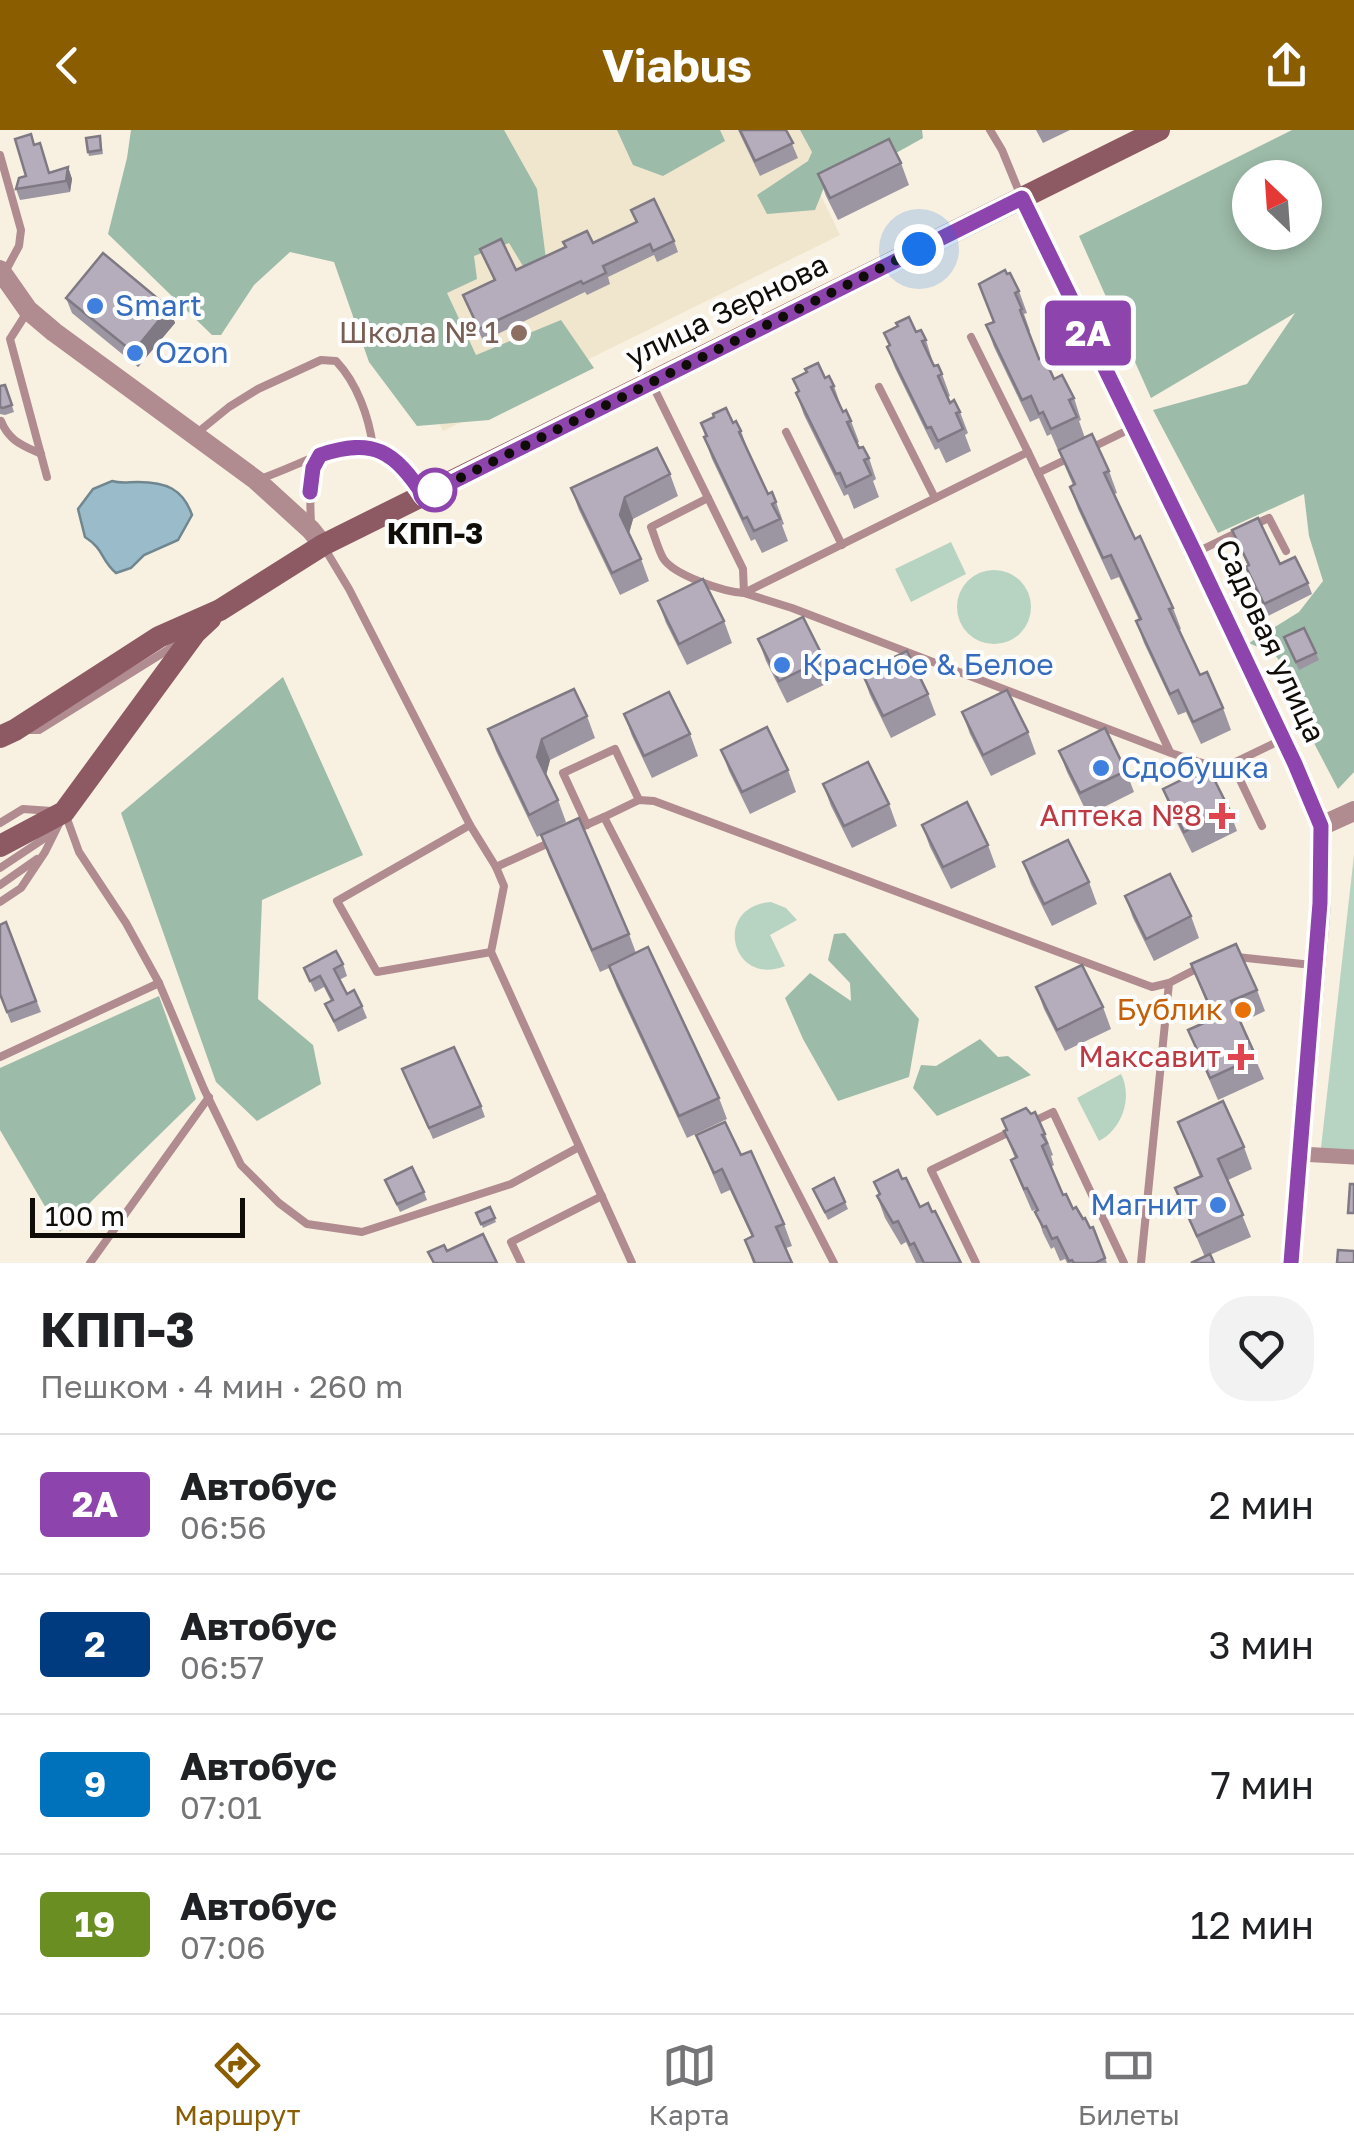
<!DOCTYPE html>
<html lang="ru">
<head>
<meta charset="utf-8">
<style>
  body { margin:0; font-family:"Golos Text",sans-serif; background:#f2f2f2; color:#202124; height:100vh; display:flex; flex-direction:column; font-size:38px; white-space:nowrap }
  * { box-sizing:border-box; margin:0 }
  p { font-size:32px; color:#757577 }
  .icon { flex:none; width:55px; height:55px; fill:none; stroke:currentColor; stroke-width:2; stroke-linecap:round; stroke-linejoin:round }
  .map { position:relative; height:1133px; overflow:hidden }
  .panel { display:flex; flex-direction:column; background:#fff; flex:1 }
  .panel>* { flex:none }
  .badge { padding:0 20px; border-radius:8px; font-size:35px; line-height:65px }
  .needle { width:65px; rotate:335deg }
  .tools { position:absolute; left:1232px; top:30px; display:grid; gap:20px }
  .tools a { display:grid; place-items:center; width:90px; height:90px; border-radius:50%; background:#fff; box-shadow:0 5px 15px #0003; font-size:50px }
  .scale { position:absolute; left:30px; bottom:25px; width:215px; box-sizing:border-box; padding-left:10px; border:5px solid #100d08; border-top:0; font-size:28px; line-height:35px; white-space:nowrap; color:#100d08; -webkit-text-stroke:8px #fefefe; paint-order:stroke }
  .you { position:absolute; width:50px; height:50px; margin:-25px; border:8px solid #fff; border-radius:50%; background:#1a73e8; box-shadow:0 0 0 15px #1a73e833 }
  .map>.badge { position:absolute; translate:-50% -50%; box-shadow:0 0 0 5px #fff }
  .round { display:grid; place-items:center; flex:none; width:105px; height:105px; border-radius:40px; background:#f2f2f2 }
  .summary { display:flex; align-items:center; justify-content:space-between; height:170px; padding:0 40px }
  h1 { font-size:48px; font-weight:700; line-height:75px }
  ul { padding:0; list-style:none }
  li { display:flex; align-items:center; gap:30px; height:140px; padding:0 40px; border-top:2px solid #e0e0e0 }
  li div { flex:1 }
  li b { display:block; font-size:38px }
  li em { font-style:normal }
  li .badge { min-width:110px; font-weight:700; text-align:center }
  header { display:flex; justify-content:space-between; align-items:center; height:130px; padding:0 40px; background:#8a5d00; color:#fff; font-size:45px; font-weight:700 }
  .menu { display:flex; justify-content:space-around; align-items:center; height:140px; border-top:2px solid #e0e0e0; background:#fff; font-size:28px; color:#757577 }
  .menu a { display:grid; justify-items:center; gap:5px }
  .menu .on { color:#8a5d00 }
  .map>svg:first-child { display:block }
  .built { fill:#f0e5cd }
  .green { fill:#b7d3c2 }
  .forest { fill:#9dbba9; fill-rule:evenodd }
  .water { fill:#9abbca; stroke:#718790; stroke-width:2.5 }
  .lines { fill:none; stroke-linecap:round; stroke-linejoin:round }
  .service { stroke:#b08b90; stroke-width:8 }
  .minor { stroke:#b08b90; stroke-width:15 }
  .tertiary { stroke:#b08b90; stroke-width:20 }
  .secondary { stroke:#8d5a63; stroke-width:22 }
  .wall { fill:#9c95a2 }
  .shaded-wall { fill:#7f7984 }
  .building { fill:#b5adbc; stroke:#7f7984; stroke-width:2.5 }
  .line-casing { stroke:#fff; stroke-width:22 }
  .line { stroke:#8e44ad; stroke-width:15 }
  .walk { stroke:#100d08; stroke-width:10; stroke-dasharray:0 18 }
  .shop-dot { fill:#3f7fe0; stroke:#fefefe; stroke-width:4 }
  .education-dot { fill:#8d6e63; stroke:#fefefe; stroke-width:4 }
  .stop-dot { fill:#fff; stroke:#8e44ad; stroke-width:5 }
  .health-dot { fill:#e0444e; stroke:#fefefe; stroke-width:4 }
  .food-dot { fill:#e8710a; stroke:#fefefe; stroke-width:4 }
  .labels { text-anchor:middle; stroke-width:8; stroke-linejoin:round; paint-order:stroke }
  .shop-label { font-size:30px; fill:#366cbe; stroke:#fefefe; text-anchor:start }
  .street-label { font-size:30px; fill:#100d08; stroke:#fefefe }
  .education-label { font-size:30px; fill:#785e54; stroke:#fefefe; text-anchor:end }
  .stop-label { font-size:30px; font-weight:bold; fill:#100d08; stroke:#fefefe }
  .health-label { font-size:30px; fill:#be3a42; stroke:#fefefe; text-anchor:end }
  .food-label { font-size:30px; fill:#c56008; stroke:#fefefe; text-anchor:end }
</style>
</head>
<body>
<header><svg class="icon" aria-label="back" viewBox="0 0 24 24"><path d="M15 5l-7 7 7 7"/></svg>Viabus<svg class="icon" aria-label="share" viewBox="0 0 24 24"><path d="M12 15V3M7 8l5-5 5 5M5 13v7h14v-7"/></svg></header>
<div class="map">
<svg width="1354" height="1133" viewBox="0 0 1354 1133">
  <rect width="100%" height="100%" fill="#f8f0e0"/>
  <polygon class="built" points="299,0 880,0 808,39 840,105 443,301"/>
  <g class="green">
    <polygon points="951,412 966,444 911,472 895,439"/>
    <circle cx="994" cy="477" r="37"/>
    <polygon points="1354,725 1354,1024 1321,1018"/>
    <path d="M771,772L786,778L797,790L770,805L785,836C731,858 712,776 771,772Z"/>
    <path d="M1121,944C1133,968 1122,999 1099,1011L1077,968Z"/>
  </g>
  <g class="forest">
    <polygon points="131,0 504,0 537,59 546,129 526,141 509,113 474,126 477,149 447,163 476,225 561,190 594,238 489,290 417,296 369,232 334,132 290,122 254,155 221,205 212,205 108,104 127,28"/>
    <polygon points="617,0 720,0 725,11 663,46 633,35"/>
    <polygon points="800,0 922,0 923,8 896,23 827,50 815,80 767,84 757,65 808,31 812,22"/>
    <path d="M1292,0H1354V642L1338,659L1291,569L1292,547L1275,525L1249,513L1299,482L1323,451L1309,406L1304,364L1218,403L1153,280L1247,254L1295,183L1151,268L1079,106ZM1250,48H1305V102H1250Z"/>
    <polygon points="283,547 363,725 262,770 258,869 313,915 321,954 257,991 216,952 121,683"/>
    <polygon points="845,803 919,889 909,947 838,971 803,909 785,868 810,843 851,871 850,853 828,830 834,804"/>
    <polygon points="159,866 196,969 60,1102 0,1000 0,938"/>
    <polygon points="980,909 998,927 1008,926 1031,945 937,986 913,958 921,935 936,936"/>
  </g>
  <path class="water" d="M112,351C122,354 128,352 138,352C166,352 183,359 192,385L178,410L144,425L131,438L116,443C100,429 105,420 85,407L78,379L93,359Z"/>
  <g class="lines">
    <g class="service">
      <polyline points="990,0 1002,20 1020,64"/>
      <polyline points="0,25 21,100 19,116 5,142"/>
      <polyline points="26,184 10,209 47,347"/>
      <polyline points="971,207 1028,322"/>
      <polyline points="653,256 743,439 744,463 792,478 1171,623 1221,639 1283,609"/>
      <polyline points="879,257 935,368"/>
      <path d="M1,291C9,311 22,315 41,324"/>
      <polyline points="786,302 842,415"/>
      <path d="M197,303L229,277L258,259L321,230L336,231C357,253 369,287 373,317"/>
      <polyline points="1089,319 1130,299"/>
      <polyline points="1071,327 1038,343 1170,622"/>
      <path d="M260,349C329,325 370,284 421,362"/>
      <path d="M708,368L651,397C655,407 658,419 663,428C673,445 724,462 744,463L1028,322L1038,343"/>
      <path d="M311,394C310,369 308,347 321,325"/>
      <polyline points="1253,395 1269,388 1286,421"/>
      <polyline points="325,419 349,459 470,695 496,737 504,756 491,822 632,1133"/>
      <polyline points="1195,423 1240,401"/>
      <polyline points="27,600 39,600 174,516"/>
      <polyline points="1232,633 1262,696"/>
      <polyline points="66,686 79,722 126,793 159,853 204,959 241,1035 279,1073 307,1094 362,1102 511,1054 579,1017"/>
      <polyline points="604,687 639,670 654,671 1152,857 1169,853"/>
      <polyline points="0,693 23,679 52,681"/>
      <polyline points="470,695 337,771 377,842 491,822"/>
      <polyline points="587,695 563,643 615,619 639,670"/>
      <polyline points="577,699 604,687 834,1133"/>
      <polyline points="496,737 551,712"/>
      <polyline points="0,738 54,702"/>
      <polyline points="0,755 37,729"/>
      <polyline points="0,772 21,758 45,722 61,690"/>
      <polyline points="1237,827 1312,835"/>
      <polyline points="0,927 159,853"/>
      <polyline points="1032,992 1053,982 1124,1133"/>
      <polyline points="90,1133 209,967"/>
      <polyline points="521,1133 511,1112 602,1066"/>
      <polyline points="976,1133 931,1040 1014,1000"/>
      <polyline points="1141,1133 1169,853 1200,837"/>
    </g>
    <polyline class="minor" points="1300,1024 1354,1027"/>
    <g class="tertiary">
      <polyline points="1022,68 1206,447 1295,633 1321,696 1321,773 1291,1133"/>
      <polyline points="0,140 28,180 54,202 256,350 311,400 323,415"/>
      <polyline points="1321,696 1354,681"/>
    </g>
    <g class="secondary">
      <polyline points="0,607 15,600 159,507 220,480 323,415 1159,0"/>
      <polyline points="0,716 64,682 195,503 210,489"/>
    </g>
  </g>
  <g class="wall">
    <polygon points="738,0 786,0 798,28 760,46"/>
    <polygon points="1036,0 1070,0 1043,13"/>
    <polygon points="100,6 103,24 89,26 88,22"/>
    <polygon points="35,15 49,43 68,37 72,49 70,62 20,70 16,59 26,46"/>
    <polygon points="901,33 909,55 838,90 826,66 818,44"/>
    <polygon points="631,80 674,111 678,122 657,132 654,125 608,147 610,154 587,165 585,162 483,211 463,165 494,150 480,119 516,140 566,117 593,113 636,93"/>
    <polygon points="1005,140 1019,161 1027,183 1024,184 1030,201 1028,201 1039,229 1054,249 1074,268 1081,290 1079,291 1085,308 1109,341 1117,363 1114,364 1135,409 1173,478 1181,499 1179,500 1200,545 1223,578 1231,600 1201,614 1186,582 1178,585 1144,513 1136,491 1139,490 1119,447 1111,450 1078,379 1070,357 1073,355 1051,304 1047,306 1039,288 1030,292 994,217 986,195 993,192"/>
    <polygon points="66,168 169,178 175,193 138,237 72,183"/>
    <polygon points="916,202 926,210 934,236 942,244 950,266 948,267 950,273 960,282 968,303 965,305 971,321 946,333 939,318 935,320 895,238 887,217 889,216 884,203"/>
    <polygon points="825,248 834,256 843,282 851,291 859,312 857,313 859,318 869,328 876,349 873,351 879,367 854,379 848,364 844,366 804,285 796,263 798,262 793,249"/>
    <polygon points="5,255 14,282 5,285 0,284 0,256"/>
    <polygon points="701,293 733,293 741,301 749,323 768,364 776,372 784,394 782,395 788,411 762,423 755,409 751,411 712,329 704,307 705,306"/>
    <polygon points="670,344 678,366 633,389 629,403 641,429 649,451 620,465 579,380 571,358"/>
    <polygon points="1232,400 1308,453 1312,464 1268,486 1250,448 1246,437 1248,436"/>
    <polygon points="658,471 724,491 732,513 687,535 666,493"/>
    <polygon points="1284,507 1316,523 1319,530 1299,540"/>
    <polygon points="758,509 824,529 832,551 787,573 766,531"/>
    <polygon points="862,543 928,564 936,585 891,608 870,565"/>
    <polygon points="962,582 1028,602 1036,624 991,646 970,604"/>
    <polygon points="624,584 690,604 698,626 652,648 632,606"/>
    <polygon points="587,586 595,608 550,630 546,645 558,670 566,692 537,707 496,621 488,599"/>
    <polygon points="721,620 788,640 796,662 750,684 729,641"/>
    <polygon points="1059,621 1126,641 1134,662 1088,685 1067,642"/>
    <polygon points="823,654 889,674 897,696 852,718 831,676"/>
    <polygon points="1163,659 1229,679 1237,701 1192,723 1171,681"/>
    <polygon points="922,695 988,715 996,737 951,759 930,717"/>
    <polygon points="541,705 629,804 636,823 719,968 727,989 687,1008 617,858 609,838 600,842 549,727"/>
    <polygon points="1023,732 1089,752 1097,774 1052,796 1031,754"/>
    <polygon points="1125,766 1191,786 1199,808 1154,831 1133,788"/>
    <polygon points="6,792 41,882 11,893 0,865"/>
    <polygon points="343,834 347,846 339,850 347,864 362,876 367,888 338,902 325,874 331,871 324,857 315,862 304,838"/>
    <polygon points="1191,834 1257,860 1265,881 1240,893 1264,949 1218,970 1188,900 1213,889"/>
    <polygon points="1036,857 1103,877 1111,899 1065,921 1044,879"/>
    <polygon points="402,939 481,976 485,987 433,1009"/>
    <polygon points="1002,989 1045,1004 1053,1025 1051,1026 1054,1035 1051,1037 1063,1065 1090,1098 1093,1097 1107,1133 1067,1133 1065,1129 1060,1131 1054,1117 1051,1119 1043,1103 1036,1081 1035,1080 1032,1081 1019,1051 1011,1030 1015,1028 1004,1001 1006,1000"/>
    <polygon points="1178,992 1244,1017 1252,1039 1228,1050 1251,1107 1205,1127 1175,1058 1200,1047"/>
    <polygon points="696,1005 741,1025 784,1094 792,1116 786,1118 792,1133 753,1133 745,1110 752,1107 730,1060 721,1064"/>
    <polygon points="902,1049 920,1077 961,1133 916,1133 906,1112 901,1115 885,1088 877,1066 879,1065 874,1052"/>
    <polygon points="385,1050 424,1062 427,1070 400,1082"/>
    <polygon points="813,1059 845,1072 848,1079 828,1090"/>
    <polygon points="490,1077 496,1092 483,1098 476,1083"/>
  </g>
  <g class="shaded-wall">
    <polygon points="68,37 72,49 70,62 66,51"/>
    <polygon points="169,178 175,193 138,237 133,222"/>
    <polygon points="625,367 633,389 628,407 620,385"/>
    <polygon points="542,609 550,630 545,649 537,627"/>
  </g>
  <g class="building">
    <polygon points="740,0 786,0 793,13 755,31"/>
    <polygon points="31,4 34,15 40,13 49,43 68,37 66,51 16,59 19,48 26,46 15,9"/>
    <polygon points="100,6 101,20 88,22 86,8"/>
    <polygon points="889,9 901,33 830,68 818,44"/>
    <polygon points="654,69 674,111 653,121 650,114 603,136 606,143 583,154 581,151 479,199 463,165 495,150 480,119 501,109 516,140 566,117 563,112 587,101 593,113 637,92 631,80"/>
    <polygon points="103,123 169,178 133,222 66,168"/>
    <polygon points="1005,140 1007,144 1010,143 1019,161 1015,163 1022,179 1020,180 1039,229 1044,227 1054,249 1062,245 1074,268 1069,270 1077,287 1051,299 1043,282 1039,284 1031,266 1022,270 986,195 994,192 979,154"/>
    <polygon points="909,187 916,202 921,200 926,210 922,211 934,236 938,235 942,244 938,246 950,273 954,270 960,282 956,283 963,299 938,311 931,297 927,298 887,217 890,215 884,203 898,196 896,193"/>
    <polygon points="818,233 825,248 829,246 834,256 831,257 843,282 846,280 851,291 847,292 859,318 863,317 869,328 864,330 871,345 846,357 840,343 836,344 796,263 799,261 793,249 807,242 805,239"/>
    <polygon points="5,255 12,275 3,278 0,277 0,256"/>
    <polygon points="726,278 733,293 736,291 741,301 739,302 768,364 772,362 776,372 772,374 780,389 754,401 747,387 743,389 704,307 707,306 701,293 714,287 713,284"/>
    <polygon points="1092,304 1109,341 1104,343 1135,409 1140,406 1173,478 1169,479 1200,545 1207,542 1223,578 1193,592 1178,560 1170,564 1136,491 1141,489 1111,425 1103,428 1070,357 1075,354 1059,320"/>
    <polygon points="657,318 670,344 625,367 620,385 641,429 612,443 571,358"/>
    <polygon points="1258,388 1280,434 1295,427 1308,453 1264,474 1246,437 1249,435 1232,400"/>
    <polygon points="703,449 724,491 679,514 658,471"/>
    <polygon points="803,487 824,529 779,551 758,509"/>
    <polygon points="1304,498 1316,523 1296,532 1284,507"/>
    <polygon points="907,521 928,564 883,586 862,543"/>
    <polygon points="574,559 587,586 542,609 537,627 558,670 529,685 488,599"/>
    <polygon points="1007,560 1028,602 983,625 962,582"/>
    <polygon points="669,562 690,604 644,626 624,584"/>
    <polygon points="767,597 788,640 742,662 721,620"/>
    <polygon points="1105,598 1126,641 1080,663 1059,621"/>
    <polygon points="868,632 889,674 844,696 823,654"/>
    <polygon points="1208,637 1229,679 1184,702 1163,659"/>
    <polygon points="967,672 988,715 943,737 922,695"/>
    <polygon points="579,688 629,804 592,820 541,705"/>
    <polygon points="1068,710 1089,752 1044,774 1023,732"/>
    <polygon points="1170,744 1191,786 1146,809 1125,766"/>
    <polygon points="6,792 36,871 7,882 0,864 0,795"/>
    <polygon points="1236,814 1257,860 1231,871 1256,927 1210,948 1188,900 1215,888 1191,834"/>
    <polygon points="648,817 719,968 679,986 609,836"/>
    <polygon points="336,821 343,834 334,839 347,864 354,860 362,876 334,891 325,874 333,870 320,846 310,851 304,838"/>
    <polygon points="1082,835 1103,877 1057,900 1036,857"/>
    <polygon points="454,917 481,976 429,998 402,939"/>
    <polygon points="1223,971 1244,1017 1218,1029 1243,1085 1197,1106 1175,1058 1202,1046 1178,992"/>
    <polygon points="1026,978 1031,984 1035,982 1045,1004 1042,1005 1047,1013 1042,1016 1063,1065 1066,1064 1073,1079 1076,1077 1083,1089 1085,1088 1090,1098 1093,1097 1105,1128 1095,1133 1074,1133 1072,1130 1069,1131 1057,1107 1052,1109 1046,1096 1043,1097 1035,1082 1038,1080 1027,1058 1024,1059 1011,1030 1017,1027 1004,1001 1007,1000 1002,989"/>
    <polygon points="725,992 741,1025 751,1021 784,1094 776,1097 792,1133 755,1133 745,1110 753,1106 722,1039 714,1043 696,1005"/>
    <polygon points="412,1037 424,1062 397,1074 385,1050"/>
    <polygon points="898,1040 902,1049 906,1048 920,1077 928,1073 932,1082 935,1081 961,1133 924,1133 914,1113 910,1115 898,1091 893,1093 877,1066 880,1064 874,1052"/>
    <polygon points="834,1048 845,1072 825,1082 813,1059"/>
    <polygon points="1350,1054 1354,1054 1354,1083 1348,1083"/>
    <polygon points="490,1077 495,1088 481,1094 476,1083"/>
    <polygon points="483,1104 497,1133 434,1133 428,1122 444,1115 447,1121"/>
    <polygon points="1338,1120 1354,1121 1354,1133 1337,1133"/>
    <polygon points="1210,1124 1214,1133 1191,1133"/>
  </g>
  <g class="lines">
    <g class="line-casing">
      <path id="line" d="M310,362L313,338L320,325C374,307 394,321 424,366L1022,68L1195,423L1295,634L1321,696L1320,773L1291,1133"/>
    </g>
    <use href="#line" class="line"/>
    <polyline class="walk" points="435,360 432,362 919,119"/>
  </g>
  <g class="shop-dot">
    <circle cx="95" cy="176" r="10"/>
    <circle cx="135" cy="223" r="10"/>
    <circle cx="782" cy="535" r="10"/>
    <circle cx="1101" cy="638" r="10"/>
    <circle cx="1218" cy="1075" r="10"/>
  </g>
  <circle class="education-dot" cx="519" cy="203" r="10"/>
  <circle class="stop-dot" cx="435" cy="360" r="20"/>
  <g class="health-dot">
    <path d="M1217 671h10v10h10v10h-10v10h-10v-10h-10v-10h10z"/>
    <path d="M1236 912h10v10h10v10h-10v10h-10v-10h-10v-10h10z"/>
  </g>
  <circle class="food-dot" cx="1243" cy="880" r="10"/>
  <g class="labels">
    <g class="shop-label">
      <text x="115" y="186">Smart</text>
      <text x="155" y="233">Ozon</text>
      <text x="802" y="545">Красное &amp; Белое</text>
      <text x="1121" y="648">Сдобушка</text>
      <text x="1198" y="1085" text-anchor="end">Магнит</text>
    </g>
    <g class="street-label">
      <text transform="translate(727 181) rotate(-26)" y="10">улица Зернова</text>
      <text transform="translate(1270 511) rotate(65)" y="10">Садовая улица</text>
    </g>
    <g class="education-label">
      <text x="499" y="213">Школа № 1</text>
    </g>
    <g class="stop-label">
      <text x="435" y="414">КПП-3</text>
    </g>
    <g class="health-label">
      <text x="1202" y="696">Аптека №8</text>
      <text x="1221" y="937">Максавит</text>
    </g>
    <g class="food-label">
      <text x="1223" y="890">Бублик</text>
    </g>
  </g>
</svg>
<div class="tools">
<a><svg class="needle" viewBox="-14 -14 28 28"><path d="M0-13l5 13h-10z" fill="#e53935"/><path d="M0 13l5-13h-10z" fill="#757577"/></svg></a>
</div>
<div class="scale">100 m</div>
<div class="you" style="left:919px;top:119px"></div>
<b class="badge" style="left:1088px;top:203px;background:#8e44ad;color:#fff">2А</b>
</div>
<section class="panel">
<div class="summary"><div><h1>КПП-3</h1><p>Пешком · 4 мин · 260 m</p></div><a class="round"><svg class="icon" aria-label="heart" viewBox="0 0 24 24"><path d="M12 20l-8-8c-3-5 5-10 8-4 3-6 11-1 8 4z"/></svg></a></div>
<ul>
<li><span class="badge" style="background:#8e44ad;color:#fff">2А</span><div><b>Автобус</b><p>06:56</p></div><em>2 мин</em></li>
<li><span class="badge" style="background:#003b80;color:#fff">2</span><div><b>Автобус</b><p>06:57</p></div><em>3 мин</em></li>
<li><span class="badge" style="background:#0072bc;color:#fff">9</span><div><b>Автобус</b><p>07:01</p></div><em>7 мин</em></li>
<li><span class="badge" style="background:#6b8e23;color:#fff">19</span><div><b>Автобус</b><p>07:06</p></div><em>12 мин</em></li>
</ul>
</section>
<nav class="menu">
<a class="on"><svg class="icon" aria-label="directions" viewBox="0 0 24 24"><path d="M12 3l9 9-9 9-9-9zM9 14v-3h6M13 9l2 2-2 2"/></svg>Маршрут</a>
<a><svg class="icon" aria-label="map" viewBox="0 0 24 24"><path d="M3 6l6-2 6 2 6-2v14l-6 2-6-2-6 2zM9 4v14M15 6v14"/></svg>Карта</a>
<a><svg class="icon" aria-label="tickets" viewBox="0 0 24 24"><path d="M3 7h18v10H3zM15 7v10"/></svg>Билеты</a>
</nav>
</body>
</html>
